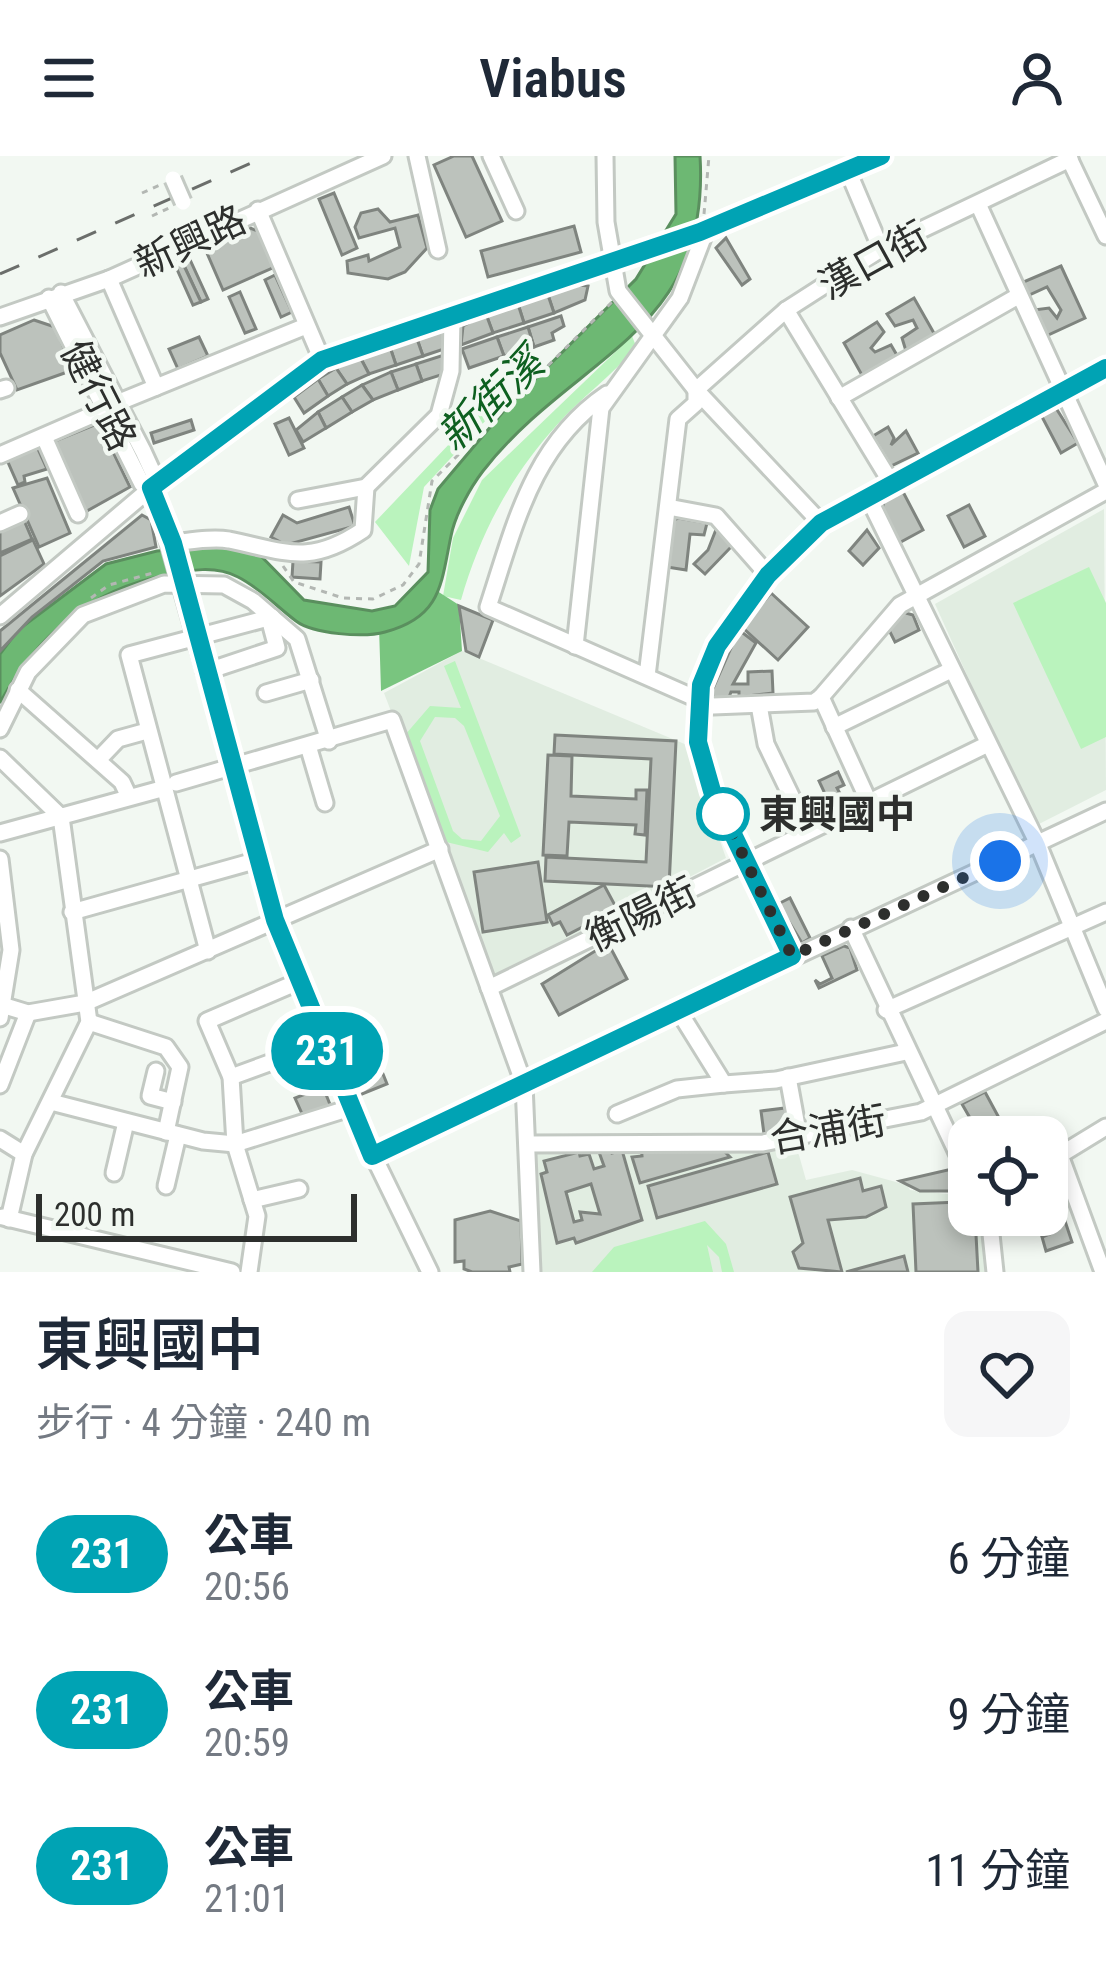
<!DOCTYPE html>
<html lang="zh-TW">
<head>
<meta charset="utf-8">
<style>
  body { margin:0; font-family:"Roboto Condensed","Noto Sans TC",sans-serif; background:#f6f6f7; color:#1f2937; height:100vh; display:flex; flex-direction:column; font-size:45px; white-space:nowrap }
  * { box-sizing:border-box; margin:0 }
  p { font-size:39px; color:#747a83 }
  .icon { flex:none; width:66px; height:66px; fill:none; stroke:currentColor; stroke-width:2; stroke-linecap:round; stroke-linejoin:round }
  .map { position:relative; height:1116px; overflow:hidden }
  .sheet { display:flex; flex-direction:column; background:#fff; flex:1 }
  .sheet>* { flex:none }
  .badge { padding:0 24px; border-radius:39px; font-size:42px; line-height:78px }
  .tools { position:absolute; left:948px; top:960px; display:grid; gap:24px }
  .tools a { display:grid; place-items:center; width:120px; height:120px; border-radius:24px; background:#fff; box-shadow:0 6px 18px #0003; font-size:60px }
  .scale { position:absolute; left:36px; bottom:30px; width:321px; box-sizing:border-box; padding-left:12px; border:6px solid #2d2f2d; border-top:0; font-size:33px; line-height:42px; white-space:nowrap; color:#2d2f2d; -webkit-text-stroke:9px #f2f8f2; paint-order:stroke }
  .you { position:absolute; width:60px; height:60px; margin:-30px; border:9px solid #fff; border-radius:50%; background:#1a73e8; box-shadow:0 0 0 18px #1a73e833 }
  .map>.badge { position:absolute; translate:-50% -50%; box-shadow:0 0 0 6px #fff }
  .round { display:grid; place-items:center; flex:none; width:126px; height:126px; border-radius:24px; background:#f6f6f7 }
  .head { display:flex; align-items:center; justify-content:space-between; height:204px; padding:0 36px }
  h1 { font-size:57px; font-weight:600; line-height:90px }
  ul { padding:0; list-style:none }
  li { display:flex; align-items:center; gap:36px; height:156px; padding:0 36px }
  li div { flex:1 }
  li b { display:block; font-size:45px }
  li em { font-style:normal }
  li .badge { min-width:132px; font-weight:700; text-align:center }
  header { display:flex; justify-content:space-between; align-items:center; height:156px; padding:0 36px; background:#fff; font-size:54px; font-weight:600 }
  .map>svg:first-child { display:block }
  .built { fill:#e1ede1 }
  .green { fill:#baf3bd; fill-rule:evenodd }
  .forest { fill:#79c57f }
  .water { fill:#6db873; stroke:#5a8f5e; stroke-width:3 }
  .building { fill:#bcc2bc; stroke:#7f847f; stroke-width:3; fill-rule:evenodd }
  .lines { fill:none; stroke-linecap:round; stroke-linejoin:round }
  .minor-casing { stroke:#c3c9c3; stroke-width:21 }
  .path { stroke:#b3b7b3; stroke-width:3; stroke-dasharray:6 6; stroke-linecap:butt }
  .minor { stroke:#fff; stroke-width:15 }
  .rail { stroke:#6b6e6b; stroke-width:3; stroke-dasharray:21 21; stroke-linecap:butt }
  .minor-bridge-casing { stroke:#c3c9c3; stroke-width:21; stroke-linecap:butt }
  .minor-bridge { stroke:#fff; stroke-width:15 }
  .line-casing { stroke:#fff; stroke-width:27 }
  .line { stroke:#00a3b4; stroke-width:18 }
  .walk { stroke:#2d2f2d; stroke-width:12; stroke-dasharray:0 21.6 }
  .stop-dot { fill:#fff; stroke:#00a3b4; stroke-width:6 }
  .labels { text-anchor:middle; stroke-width:9; stroke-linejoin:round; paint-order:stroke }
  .street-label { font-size:39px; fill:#2d2f2d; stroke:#f2f8f2 }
  .stop-label { font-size:39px; font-weight:bold; fill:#2d2f2d; stroke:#f2f8f2; text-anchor:start }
  .water-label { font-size:42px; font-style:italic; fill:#0e6020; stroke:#f2f8f2 }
</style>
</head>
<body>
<header><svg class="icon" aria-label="menu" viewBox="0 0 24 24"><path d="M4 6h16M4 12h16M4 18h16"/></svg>Viabus<svg class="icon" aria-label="person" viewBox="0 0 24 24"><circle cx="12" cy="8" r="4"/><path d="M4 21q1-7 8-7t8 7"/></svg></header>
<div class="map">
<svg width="1106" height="1116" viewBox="0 0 1106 1116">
  <rect width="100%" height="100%" fill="#f2f8f2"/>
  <g class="built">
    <polygon points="1104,353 1106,634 1035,670 935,448"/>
    <polygon points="462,495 687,589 726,702 493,824 384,537"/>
    <polygon points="795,985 806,1024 852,1014 907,1029 910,1034 966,1040 969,1059 984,1059 986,1116 542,1116 536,996"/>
  </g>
  <g class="green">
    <path d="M632,180L636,190C612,221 581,241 556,270C510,321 480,378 461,444L443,440L453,382L482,324Z"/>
    <polygon points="493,242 500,249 424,331 409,410 375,366"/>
    <polygon points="1089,411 1106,447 1106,581 1081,593 1013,447"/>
    <path d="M455,505L521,680L511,687L504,677L488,696L446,686L405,579L430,550L461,552L444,510ZM435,561L455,562L464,570L500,660L481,685L462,683L453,675L420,585Z"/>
    <polygon points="705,1065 726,1088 734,1116 722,1116 719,1101 707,1089 713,1116 592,1116 614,1091"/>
  </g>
  <polygon class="forest" points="434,433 459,449 462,495 381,535 379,470"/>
  <path class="water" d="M675,0H700C711,180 575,197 483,315C470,332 455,359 451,380C441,427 442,461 385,476C364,482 313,478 296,465C276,450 260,432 238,421C215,409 190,414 167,419C91,433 36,480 0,547V498L18,474L106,408L157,395L228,389L260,399L304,444L372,455L395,450L428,416L430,354L438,333L508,250L636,123L676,58Z"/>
  <g class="building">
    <polygon points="454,0 472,0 502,65 466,81 434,9"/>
    <polygon points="334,37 357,92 342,99 319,43"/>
    <polygon points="378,53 390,66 418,59 427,92 405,116 388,123 348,117 347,105 368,99 369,105 400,91 395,72 359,82 355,71 361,57"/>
    <polygon points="245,70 263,77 277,110 223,134 203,88"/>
    <polygon points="574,70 581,96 488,121 481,95"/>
    <polygon points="726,82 750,123 742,129 716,92"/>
    <polygon points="186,95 208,143 201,146 179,99"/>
    <polygon points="179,99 201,146 193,149 172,102"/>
    <polygon points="1061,110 1085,162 1046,180 1034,154 1049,152 1057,162 1061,154 1047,131 1027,140 1021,127"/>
    <polygon points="275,119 292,156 281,161 265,124"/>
    <polygon points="579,129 588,130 585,144 554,157 548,139"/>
    <polygon points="240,136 256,173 245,177 229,141"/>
    <polygon points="548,139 554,157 524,167 518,148"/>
    <polygon points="914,142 935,179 906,195 902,182 917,172 913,164 895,170 887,158"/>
    <polygon points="518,148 524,167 493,177 486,158"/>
    <polygon points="486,158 493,177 461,189 463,170"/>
    <polygon points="561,160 564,170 552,177 554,184 534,191 528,171"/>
    <polygon points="34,164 55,171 73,214 17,234 0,197 0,179"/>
    <polygon points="877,166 884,176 871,192 875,196 891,189 898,201 863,221 844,187"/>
    <polygon points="528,171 534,191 504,200 497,181"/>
    <polygon points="444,173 447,192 423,200 417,183"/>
    <polygon points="199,181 208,200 178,213 169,193"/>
    <polygon points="497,181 504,200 469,212 462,193"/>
    <polygon points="417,183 423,200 396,209 390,191"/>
    <polygon points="390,191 396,209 369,218 360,201"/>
    <polygon points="444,199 444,218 422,225 416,208"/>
    <polygon points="360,201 369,218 347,228 336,212"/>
    <polygon points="416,208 422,225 398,234 391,216"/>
    <polygon points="336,212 347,228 328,240 318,223"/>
    <polygon points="391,216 398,234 373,244 362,229"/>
    <polygon points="318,223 328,240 304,257 294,241"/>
    <polygon points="362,229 373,244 352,256 342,241"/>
    <polygon points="342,241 352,256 326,272 318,256"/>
    <polygon points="1054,249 1078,287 1061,297 1040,257"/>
    <polygon points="318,256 326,272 303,286 296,274"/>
    <polygon points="289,262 304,292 289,299 275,268"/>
    <polygon points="191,264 194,274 154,287 151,277"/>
    <polygon points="99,267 130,331 78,360 45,289"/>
    <polygon points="888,271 894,282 891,289 906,275 918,297 891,310 873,280"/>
    <polygon points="37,291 47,313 24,320 25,326 18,329 7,304"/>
    <polygon points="47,322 70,377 39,391 13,332"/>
    <polygon points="901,332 923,374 899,387 882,353 885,341"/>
    <polygon points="969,349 985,380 964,391 948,360"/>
    <polygon points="349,351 355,370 286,389 271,381 283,359 297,367"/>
    <polygon points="142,359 151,364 156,391 103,405 32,461 0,495 0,475"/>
    <polygon points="23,362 32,383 0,397 0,372"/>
    <polygon points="678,362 707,367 704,379 690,378 686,414 667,411 673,365"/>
    <polygon points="717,371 732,390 705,418 694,408 708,394"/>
    <polygon points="867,374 879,392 863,409 849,395"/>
    <polygon points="33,384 44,408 0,440 0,400"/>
    <polygon points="293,405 321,406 320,423 292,421"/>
    <polygon points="771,437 808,471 778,504 742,471"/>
    <polygon points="459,450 493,464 479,501 466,495"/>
    <polygon points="902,456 913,459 919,474 895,486 888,472"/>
    <polygon points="739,474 756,487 733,528 748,528 748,516 772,515 773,537 739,541 739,536 731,536 728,544 716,544 711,537"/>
    <polygon points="555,579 676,585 669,731 545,725 546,701 646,706 651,603 554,598"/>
    <polygon points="548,599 572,600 571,640 636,643 636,634 647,634 645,679 635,678 636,669 569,666 567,700 543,699"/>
    <polygon points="838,616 844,629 837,632 846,649 833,655 819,625"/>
    <polygon points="538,706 547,766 483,776 474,716"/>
    <polygon points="604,729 617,753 567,779 560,766 553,769 548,759"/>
    <polygon points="790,742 810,782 802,787 778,748"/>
    <polygon points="608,787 627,823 559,859 542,828"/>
    <polygon points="844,790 850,792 857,814 819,832 815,824 820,828 832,822 822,800"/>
    <polygon points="374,893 382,911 358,921 351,903"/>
    <polygon points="381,913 387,928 357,940 351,926"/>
    <polygon points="323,931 331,951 304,962 295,942"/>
    <polygon points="985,936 1005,973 992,981 981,981 962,948"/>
    <polygon points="785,952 788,975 764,978 761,955"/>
    <polygon points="641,989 722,993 730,1001 640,1027 632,1001 642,1000"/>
    <path d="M611,993L612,997L622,994L642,1064L576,1087L574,1082L557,1087L541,1018L547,1016L544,1005L579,996L580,1000L589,998L594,1013L604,1010L599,996ZM591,1028L600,1058L580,1056L582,1064L574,1066L566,1036Z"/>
    <polygon points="768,996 777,1028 657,1062 648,1030"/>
    <polygon points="952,1013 959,1035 920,1035 900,1025"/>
    <polygon points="860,1022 863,1035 881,1030 886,1051 866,1061 828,1064 842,1116 799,1112 793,1096 803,1087 790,1041"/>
    <polygon points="1053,1029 1072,1086 1046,1095 1042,1081 1052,1077 1047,1030"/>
    <polygon points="959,1046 960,1056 975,1060 978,1116 916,1116 913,1048"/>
    <polygon points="490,1055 521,1065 522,1108 509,1111 510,1116 472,1116 464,1113 464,1105 455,1106 455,1064"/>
    <polygon points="904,1100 908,1116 846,1116"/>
  </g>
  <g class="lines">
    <g class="minor-casing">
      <g id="minor">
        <polyline points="417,0 438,94"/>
        <polyline points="491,0 516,55"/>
        <polyline points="605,0 606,66 618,135 696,234 821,367"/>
        <polyline points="1068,0 1106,80"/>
        <polyline points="848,15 881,93"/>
        <polyline points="979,50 1106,328"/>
        <polyline points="258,54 322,204"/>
        <polyline points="109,123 156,231"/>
        <polyline points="61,137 143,295 154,319 151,332"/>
        <polyline points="49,142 142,328 151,332 158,348 275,764 350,952 430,1116"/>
        <polyline points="786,154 892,328"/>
        <polyline points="0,161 109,123 383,0"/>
        <polyline points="0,234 6,232"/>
        <path d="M607,238C532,289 515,369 488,451L713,550L814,546L821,541"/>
        <polyline points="839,242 1018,140"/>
        <polyline points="117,247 306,170"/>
        <polyline points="44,281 78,358"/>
        <polyline points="0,299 106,253"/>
        <polyline points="869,343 1038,688 1106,853"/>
        <polyline points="298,344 366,331 439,259 451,215 452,160"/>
        <polyline points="668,351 716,360 768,419"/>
        <polyline points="0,367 20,358"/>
        <path d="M173,387C191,385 212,381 229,384C287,396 309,410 363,374L366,331"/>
        <polyline points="0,460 151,332 322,204 700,76 881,0"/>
        <polyline points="575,490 601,252 680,142 706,74"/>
        <polyline points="205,516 277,492 269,462"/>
        <polyline points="647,520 678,263 696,247 696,234 786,154 881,93 1070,3"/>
        <polyline points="18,534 122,626 129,641"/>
        <polyline points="266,537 311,524"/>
        <polyline points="821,541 900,449 1106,335"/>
        <polyline points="821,541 869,646"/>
        <polyline points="759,549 766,588 808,675"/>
        <polyline points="834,571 949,515"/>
        <polyline points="0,573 28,516 83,459 164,428 224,429 253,445 297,483 329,585"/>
        <polyline points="309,593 325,647"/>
        <polyline points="0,602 61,661"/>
        <polyline points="98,604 118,583 147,575"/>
        <polyline points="176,627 392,564 524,928 532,1116"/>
        <polyline points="0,677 165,632"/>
        <polyline points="0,703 11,794 0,862"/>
        <polyline points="72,756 258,704"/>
        <polyline points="851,772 969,1022"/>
        <polyline points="208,795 129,499 272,461"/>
        <polyline points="792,800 712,635 698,586 699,540 717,490 768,419 821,367 1106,212"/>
        <polyline points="489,832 986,589"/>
        <polyline points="5,850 28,857 85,847 440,693"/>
        <polyline points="678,854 724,928 776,924 906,896"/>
        <polyline points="886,854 1106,756"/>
        <polyline points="89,866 166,891 180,911 166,976"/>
        <polyline points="156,915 150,940 173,946"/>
        <polyline points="231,921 283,902"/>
        <polyline points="788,921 799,981"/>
        <polyline points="0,929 28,857"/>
        <polyline points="51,946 203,985 235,988 350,952"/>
        <polyline points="617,958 677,933 724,928"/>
        <polyline points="0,983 24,998"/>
        <polyline points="529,988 763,987 921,956 1106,865"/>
        <polyline points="372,999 1106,655"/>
        <polyline points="1060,999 1103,1116"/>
        <polyline points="1047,1007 1106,971"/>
        <polyline points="114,1017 126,966"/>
        <polyline points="166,1030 178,979"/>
        <polyline points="252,1044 299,1033"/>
        <polyline points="989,1059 995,1116"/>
        <polyline points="3,1061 232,1116"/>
        <polyline points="9,1063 24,998 89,866 61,661"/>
        <polyline points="249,1116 257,1060 235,988 231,921 207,865 300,825"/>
      </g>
    </g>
    <g class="path">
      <polyline points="142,37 160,29"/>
      <polyline points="704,58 709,0"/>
      <polyline points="152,60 171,51"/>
      <polyline points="283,410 294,426 343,442 373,443 403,429 419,408 432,325 613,145"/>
      <polyline points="91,442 109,429 153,417"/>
    </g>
    <use href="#minor" class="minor"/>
    <polyline class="rail" points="0,118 267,0"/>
    <g class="minor-bridge-casing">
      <polyline id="minor-bridge" points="173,23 183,46"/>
    </g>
    <use href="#minor-bridge" class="minor-bridge"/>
  </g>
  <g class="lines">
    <g class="line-casing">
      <polyline id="line" points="881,0 700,76 322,204 151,332 173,387 275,764 372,1000 792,800 712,635 698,586 701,529 717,490 768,419 821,367 1106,212"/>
    </g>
    <use href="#line" class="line"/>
    <polyline class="walk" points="723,658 792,800 1000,705"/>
  </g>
  <circle class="stop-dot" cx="723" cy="658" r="24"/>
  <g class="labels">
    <g class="street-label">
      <text transform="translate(190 85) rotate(-25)" y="14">新興路</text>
      <text transform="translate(873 104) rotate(-29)" y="14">漢口街</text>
      <text transform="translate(99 239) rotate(63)" y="14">健行路</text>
      <text transform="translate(641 758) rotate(-26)" y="14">衡陽街</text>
      <text transform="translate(828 973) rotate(-10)" y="14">合浦街</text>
    </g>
    <g class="stop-label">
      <text x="759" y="672">東興國中</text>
    </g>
    <g class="water-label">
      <text transform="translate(490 243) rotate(-43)" y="15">新街溪</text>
    </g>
  </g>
</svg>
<div class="tools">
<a><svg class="icon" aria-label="locate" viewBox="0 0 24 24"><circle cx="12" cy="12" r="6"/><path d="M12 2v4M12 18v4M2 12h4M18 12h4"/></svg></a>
</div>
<div class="scale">200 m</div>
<div class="you" style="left:1000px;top:705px"></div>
<b class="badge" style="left:327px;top:895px;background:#00a3b4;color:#fff">231</b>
</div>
<section class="sheet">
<div class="head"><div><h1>東興國中</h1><p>步行 · 4 分鐘 · 240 m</p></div><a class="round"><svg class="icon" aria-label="heart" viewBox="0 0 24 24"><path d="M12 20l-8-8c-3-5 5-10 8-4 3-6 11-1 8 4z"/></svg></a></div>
<ul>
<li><span class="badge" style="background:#00a3b4;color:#fff">231</span><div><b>公車</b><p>20:56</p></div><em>6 分鐘</em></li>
<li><span class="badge" style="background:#00a3b4;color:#fff">231</span><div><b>公車</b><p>20:59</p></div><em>9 分鐘</em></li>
<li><span class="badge" style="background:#00a3b4;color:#fff">231</span><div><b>公車</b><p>21:01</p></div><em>11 分鐘</em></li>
</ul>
</section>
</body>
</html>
